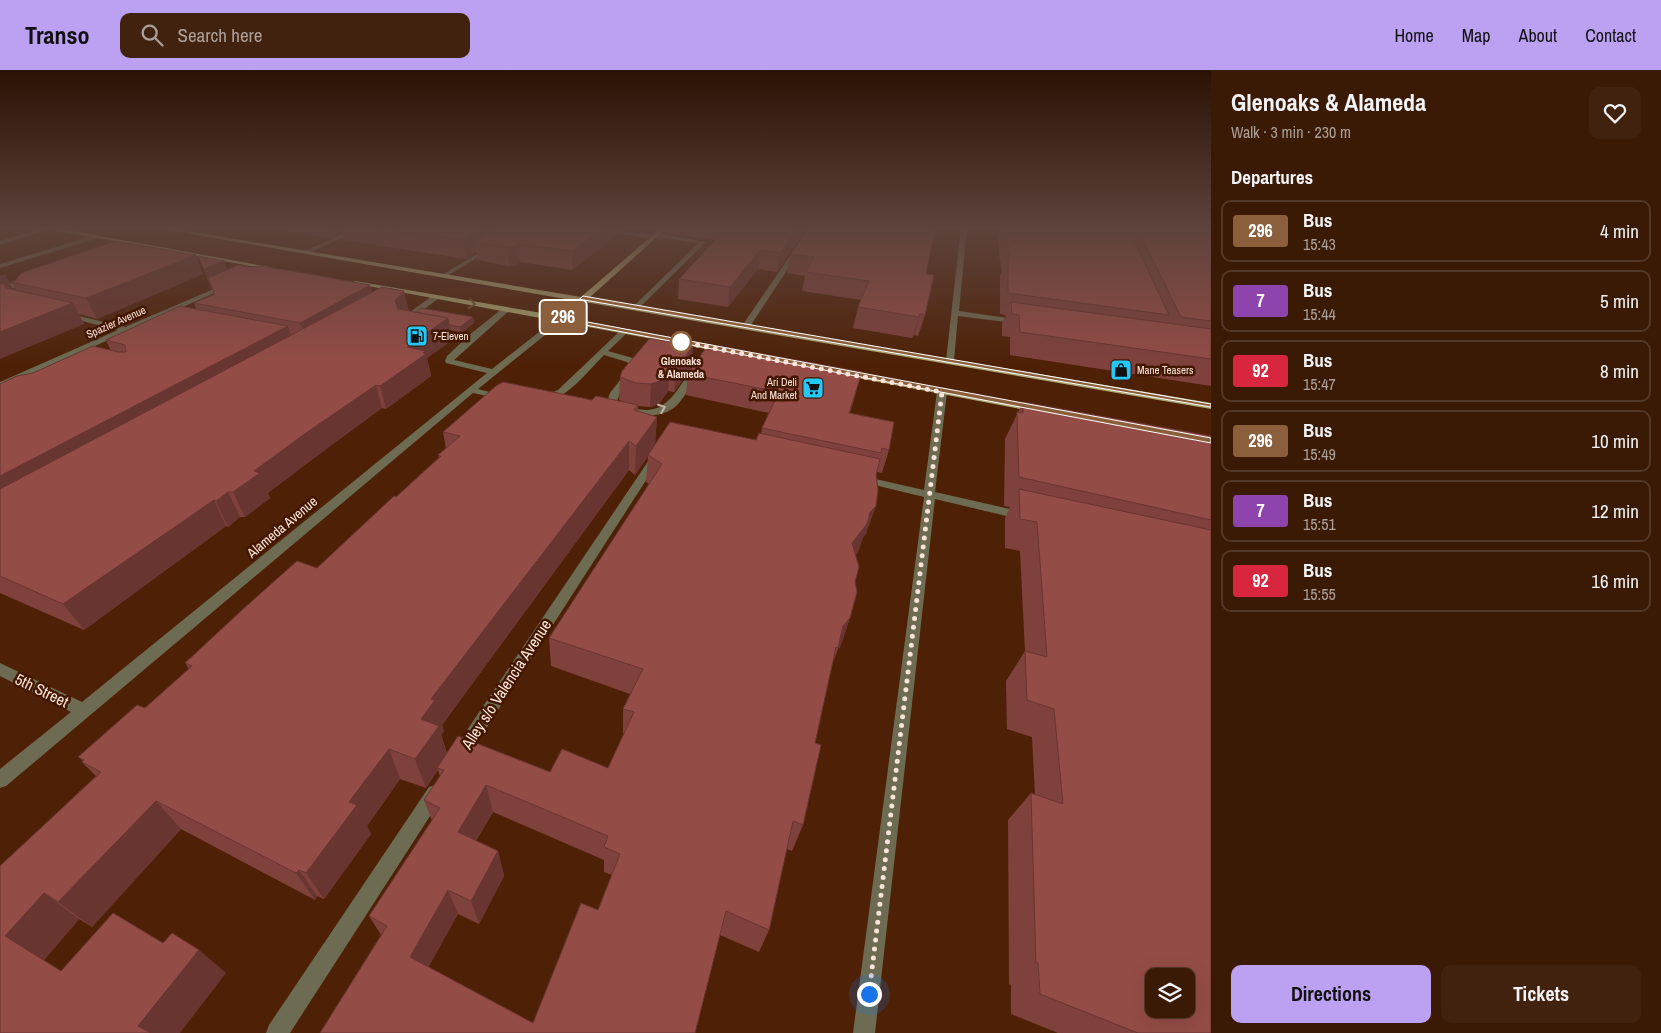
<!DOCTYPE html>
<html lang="en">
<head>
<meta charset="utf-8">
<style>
  body { margin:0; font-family:"Archivo Narrow",sans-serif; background:#41220f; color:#f1f3f6; height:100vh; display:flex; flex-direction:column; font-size:19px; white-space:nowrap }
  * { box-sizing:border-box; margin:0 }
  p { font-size:16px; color:#aba09a }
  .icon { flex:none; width:28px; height:28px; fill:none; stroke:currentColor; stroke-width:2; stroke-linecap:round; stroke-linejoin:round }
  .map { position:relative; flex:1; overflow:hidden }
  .drawer { display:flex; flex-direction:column; background:#3a1905; width:450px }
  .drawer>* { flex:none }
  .badge { padding:0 10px; border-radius:4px; font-size:18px; line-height:32px }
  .controls { position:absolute; left:1145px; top:898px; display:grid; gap:10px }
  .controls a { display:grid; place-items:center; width:50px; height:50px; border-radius:10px; background:#3a1905; box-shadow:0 5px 20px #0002,0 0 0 1px #543827; font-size:25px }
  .you { position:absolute; width:25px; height:25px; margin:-12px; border:4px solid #fff; border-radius:50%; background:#1a73e8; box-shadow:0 0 0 8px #1a73e833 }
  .map>.badge { position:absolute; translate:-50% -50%; box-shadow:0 0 0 2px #fff }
  h2 { padding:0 20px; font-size:19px; line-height:45px }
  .round { display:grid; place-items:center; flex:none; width:52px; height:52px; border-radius:10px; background:#41220f }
  .summary { display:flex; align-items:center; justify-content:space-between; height:85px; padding:0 20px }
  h1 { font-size:24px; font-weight:700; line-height:38px }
  .action { display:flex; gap:10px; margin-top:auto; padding:10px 20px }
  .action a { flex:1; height:58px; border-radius:10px; background:#bca0f2; color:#111; font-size:20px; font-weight:700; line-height:58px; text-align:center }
  .action a+a { background:#41220f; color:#f1f3f6 }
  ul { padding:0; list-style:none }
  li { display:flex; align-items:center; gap:15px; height:62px; margin:0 10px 8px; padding:0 10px; border:2px solid #543827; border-radius:10px }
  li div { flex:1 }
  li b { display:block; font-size:19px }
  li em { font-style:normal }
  li .badge { min-width:55px; font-weight:700; text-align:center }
  header { display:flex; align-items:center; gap:30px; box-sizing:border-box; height:70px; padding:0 25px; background:#bca0f2; color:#111 }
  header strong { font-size:24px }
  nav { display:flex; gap:28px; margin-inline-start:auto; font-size:18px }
  .search { width:350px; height:45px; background:#41220f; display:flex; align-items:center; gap:12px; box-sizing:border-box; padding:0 18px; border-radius:10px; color:#aba09a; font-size:19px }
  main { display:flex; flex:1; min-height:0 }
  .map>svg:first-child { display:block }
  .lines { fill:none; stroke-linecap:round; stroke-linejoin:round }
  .minor { fill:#6d6c52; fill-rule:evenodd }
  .major { fill:#a9a771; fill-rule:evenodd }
  .wall { fill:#7f413c; fill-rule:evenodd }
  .shaded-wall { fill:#683531 }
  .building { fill:#944c46; stroke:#683531; fill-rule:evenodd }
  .oneway { stroke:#715733 }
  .oneway2 { stroke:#c2b3a3 }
  .line { fill:#8b5e3c; stroke:#fff }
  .walk { stroke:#fae3d9; stroke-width:5; stroke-dasharray:0 9 }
  .stop-dot { fill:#fff; stroke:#8b5e3c; stroke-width:2.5 }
  .labels { text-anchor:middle; stroke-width:5; stroke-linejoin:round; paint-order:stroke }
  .far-street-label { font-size:11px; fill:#fae3d9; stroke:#431600 }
  .far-poi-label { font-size:11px; fill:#fae3d9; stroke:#431600; text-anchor:start }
  .far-stop-label { font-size:11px; font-weight:bold; fill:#fae3d9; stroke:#431600 }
  .street-label { font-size:14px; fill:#fae3d9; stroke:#431600 }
  .near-street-label { font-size:16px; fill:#fae3d9; stroke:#431600 }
</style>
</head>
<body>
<header>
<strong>Transo</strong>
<div class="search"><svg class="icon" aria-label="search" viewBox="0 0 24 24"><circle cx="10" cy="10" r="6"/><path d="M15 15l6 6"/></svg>Search here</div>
<nav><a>Home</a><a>Map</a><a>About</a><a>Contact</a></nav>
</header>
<main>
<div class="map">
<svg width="1211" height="963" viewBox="0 0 1211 963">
  <rect width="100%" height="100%" fill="#4e2107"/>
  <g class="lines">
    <g class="minor">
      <polygon points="43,158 52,158 0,175 0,171"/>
      <polygon points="356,158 364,158 308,183 303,182"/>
      <polygon points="582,158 598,158 653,165 656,163 706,172 638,239 635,239 635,235 698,173 656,167 653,169"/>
      <polygon points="809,158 815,158 749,258 743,258 742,256"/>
      <polygon points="961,158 967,158 959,241 1021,250 1025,252 1021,254 958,246 954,290 950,293 946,290"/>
      <polygon points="96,165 98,168 0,198 0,194"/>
      <polygon points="490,176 492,177 492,179 447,206 442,205"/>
      <polygon points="0,211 25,216 31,220 26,228 0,236 0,232 20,224 23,220 0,215"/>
      <polygon points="228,213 232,215 230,216 0,318 0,312 118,260 62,246 62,242 125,257"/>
      <polygon points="432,226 439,228 411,249 408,255 402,255 401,253 405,246"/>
      <polygon points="503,238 510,240 454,290 492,299 558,247 565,249 478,319 505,326 505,330 473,323 6,716 0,718 0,699 71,642 0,606 0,593 82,632 487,303 446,293 445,291 447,286 464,270 431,262 435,260 468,266"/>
      <path d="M622,259L629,261L608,281L633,288L640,296L620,323L617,331C661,354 672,329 693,296H699L700,298C693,311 686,327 675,337C656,352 628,344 609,334L607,332L610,323L631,296L627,292L604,285C590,299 562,335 541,331V327L558,320Z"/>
      <polygon points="942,319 947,322 935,422 1023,442 1029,446 1023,450 935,429 875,963 853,963 924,427 858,411 856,409 862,406 924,420 937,322"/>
      <polygon points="656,384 661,387 467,688 461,690 455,688 453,683 455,678 651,387"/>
      <polygon points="435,715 441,717 444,723 441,729 290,963 266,963 269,955 429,717"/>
    </g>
    <g class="major">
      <polygon points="43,158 56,158 297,202 294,204"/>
      <polygon points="157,158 170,158 581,227 661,158 667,158 589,228 1211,333 1211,339 584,232 567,248 730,278 730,282 727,283 352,213 355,211 559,246 577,231"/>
      <polygon points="845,300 1036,336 1041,339 1036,342 842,305 841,303"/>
    </g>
  </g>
  <g class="wall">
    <polygon points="266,158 626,158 624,159 617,158 617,165 572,200 520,192 516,195 509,196 477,190 476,182 466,189 343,170 341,163 330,168"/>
    <polygon points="628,158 658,158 654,161"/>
    <polygon points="665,158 807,158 777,202 758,199 728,237 678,229 679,209 716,170 665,163"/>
    <polygon points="997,158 1211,158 1211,316 1010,285 1010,267 1002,266 1002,254 1006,245 1000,244 1000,206 1002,202 999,184"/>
    <polygon points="791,184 926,204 925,245 918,266 914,265 912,268 853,258 858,237 861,230 802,221 805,206 787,203"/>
    <polygon points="198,186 228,200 370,215 372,222 404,221 408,241 416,242 473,247 474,253 461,263 450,260 452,270 427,288 431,306 386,339 382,338 314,388 268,423 270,428 245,447 240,447 228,457 226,456 84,560 0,523 0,314 33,303 111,281 106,270 196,239 194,233 214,224"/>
    <polygon points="203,204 97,249 79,244 84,254 14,220 16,220 11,212"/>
    <path d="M693,276L691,298L674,322L668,321L659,334L650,337L638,336V341L657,347L655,374L756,370L761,364L762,358L769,343L686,325L688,304L856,323L850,343L889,380L882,403L877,402L866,464L863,467L858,482L856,485L855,512L850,548L840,577L838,579L832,595L815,673L803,755L792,781L787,779L769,860L759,882L720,865L695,963H320L381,865L369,846L432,751L424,730L440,707L438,700L426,718L400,709L367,756L371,764L324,829L317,826L315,830L181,759L92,857L79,849L44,890L61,901L163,873L226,903L0,963V796L96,706L82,692L83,691L78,687L145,638L189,599L185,593L317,498L439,388L438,385L446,379L443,362L592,330L624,332L619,330L620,307ZM648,386L646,412L649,414L549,568L551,596L630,624L623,639V666L608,698L550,702L447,683L441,665L444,661L442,655L629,400L635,405ZM493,742L604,790V802L612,805L598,840L533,953L428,897L458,844L479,854L504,806L498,781L476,771Z"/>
    <polygon points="1023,332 1211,366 1211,963 1058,963 1011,944 1011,915 1009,914 1008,750 1031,723 1035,725 1032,667 1007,659 1006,611 1025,581 1020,481 1005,478 1005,448 1010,437 1004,436 1005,373 1005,369"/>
  </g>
  <g class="shaded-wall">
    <polygon points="328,158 340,158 341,163 330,168"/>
    <polygon points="485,158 516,158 475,172 476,182 466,189 463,170"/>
    <polygon points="603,158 617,158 617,165 572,200 572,181"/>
    <polygon points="798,158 807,158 777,202 780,183"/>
    <polygon points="519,174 520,192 516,195 509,196 508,177"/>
    <polygon points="760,180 758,199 728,237 730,217"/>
    <polygon points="196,185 203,204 97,249 86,228"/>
    <polygon points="224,191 231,209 208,208 211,218 204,199"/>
    <polygon points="5,204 16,224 0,230 0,206"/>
    <polygon points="370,215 374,233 306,272 300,253"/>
    <polygon points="404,221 409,241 399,251 395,230"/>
    <polygon points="73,233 84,254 0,289 0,262"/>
    <polygon points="920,244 914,265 912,268"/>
    <polygon points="473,247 474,253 461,263 460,257"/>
    <polygon points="448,248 452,270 427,288 431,306 386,339 380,316 407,277"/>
    <polygon points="288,256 295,278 0,442 0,406"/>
    <polygon points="693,276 691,298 674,322 676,300"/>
    <polygon points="670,299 668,321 659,334 650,337 651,314"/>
    <polygon points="376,315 382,338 314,388 268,423 270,428 245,447 233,422 254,401 306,363"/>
    <polygon points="657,347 655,375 648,385 648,386 635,405 636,376"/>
    <polygon points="629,371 629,400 442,655 444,661 441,665 447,686 437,698 438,700 426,718 415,689 421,649 431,629"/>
    <polygon points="228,422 240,447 228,457 216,431"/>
    <polygon points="214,430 226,456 84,560 63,534"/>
    <polygon points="876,436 866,464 863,467 858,482 842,502 852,473 870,442"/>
    <polygon points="850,548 840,577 838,579 843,556"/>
    <polygon points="389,679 400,709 367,756 371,764 324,829 306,803 349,732"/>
    <polygon points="486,715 493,742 466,788 458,762"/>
    <polygon points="156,731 181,759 92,857 58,832"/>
    <polygon points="498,781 504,806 479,854 471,831"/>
    <polygon points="299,800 317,826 315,830 296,803"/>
    <polygon points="448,820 458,844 422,909 410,887"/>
    <polygon points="44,823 79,849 44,890 5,866"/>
    <polygon points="199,880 226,903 180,963 151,963 138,956"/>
  </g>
  <g class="building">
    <polygon points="377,158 485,158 463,170"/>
    <polygon points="500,158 603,158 572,181 519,174 514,177 508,177 475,172"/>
    <polygon points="727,158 798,158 780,183 760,180 730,217 679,209"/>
    <polygon points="809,158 935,158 926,204 934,205 925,245 920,244 919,247 858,237 869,211 806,202 814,187 791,184"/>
    <polygon points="1005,158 1128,158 1169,245 1008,223 1008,186 1010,186 1006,165"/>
    <polygon points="1137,158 1211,158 1211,251 1181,247"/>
    <polygon points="116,171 196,185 86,228 11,212 16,210 21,203"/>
    <polygon points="198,186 224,191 204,199"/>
    <polygon points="238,195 249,197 259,196 292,201 370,215 300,253 194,233 215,224 208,208"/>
    <polygon points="4,213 6,218 73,233 0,262 0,214"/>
    <polygon points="382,217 404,221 395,230 398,239 448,248 407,277 425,281 423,283 426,284 380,316 376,315 306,363 254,401 260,403 233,422 228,422 216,431 214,430 63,534 0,506 0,419"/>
    <polygon points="1011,232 1211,259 1211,289 1020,262 1019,245 1012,244"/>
    <polygon points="180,236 288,256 0,406 0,314 17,306 33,303 93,276 118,282 126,282 125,275 106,270"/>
    <polygon points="421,238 473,247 460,257 449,255 448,248 416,242"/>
    <polygon points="650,268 693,276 676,300 670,299 660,311 651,314 636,313 620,307 622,301"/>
    <polygon points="712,275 862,302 849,343 894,352 889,380 882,378 881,383 762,358 779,322 688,304 705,279 708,280"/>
    <polygon points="503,312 592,330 596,326 638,335 634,340 657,347 636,376 629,371 431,629 435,630 421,649 439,656 415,689 389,679 349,732 357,735 306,803 299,800 296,803 156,731 58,832 44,823 5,866 61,901 113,843 163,873 172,863 199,880 138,956 151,963 0,963 0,796 101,702 82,692 84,690 78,687 137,635 145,638 192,596 185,593 242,540 297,491 317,498 394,426 396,427 441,386 438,385 460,366 443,362 496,316"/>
    <polygon points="1023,332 1211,366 1211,450 1019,407 1017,346 1017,342 1023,343"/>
    <path d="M670,352L756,370L759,363L880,389L876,405L878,420L876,436L870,442L867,454L852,473L859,497L855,512L857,522L850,548L843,556L838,578L836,577L815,673L821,675L803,755L793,751L769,860L726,841L695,963H320L387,856L369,846L440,738L424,730L444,700L437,698L458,666L550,702L562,679L608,698L634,642L623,639L643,599L549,568L662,394L648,385ZM486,715L608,766L604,777L620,784L598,840L581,833L533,953L410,887L448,820L471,831L498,781L458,762Z"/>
    <path d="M1019,419L1211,460V963H1138L1040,924L1038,893H1036L1031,723L1063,734L1054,639L1027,630L1025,581L1047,587L1037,452L1020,449ZM1154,906H1186V939H1154Z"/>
  </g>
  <defs><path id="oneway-chevron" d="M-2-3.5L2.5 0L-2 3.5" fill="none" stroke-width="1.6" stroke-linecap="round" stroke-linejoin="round" transform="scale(1.25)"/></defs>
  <use class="oneway" href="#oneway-chevron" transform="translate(472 234) rotate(9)"/>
  <use class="oneway2" href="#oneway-chevron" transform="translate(662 338) rotate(-21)"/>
  <linearGradient id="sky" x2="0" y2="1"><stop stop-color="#2b1204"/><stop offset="0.54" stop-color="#5d433c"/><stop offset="1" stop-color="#5d433c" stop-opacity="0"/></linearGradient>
  <rect width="1211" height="293" fill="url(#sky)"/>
  <polygon class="line" points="583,226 1211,334 1211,337 584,230 566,248 1211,368 1211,373 559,250 559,247"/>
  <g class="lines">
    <polyline class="walk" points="681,272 676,271 942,322 869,924"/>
  </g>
  <defs>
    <g id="fuel-square" transform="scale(1.125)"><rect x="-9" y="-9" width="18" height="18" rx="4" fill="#21c9fd" stroke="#431600"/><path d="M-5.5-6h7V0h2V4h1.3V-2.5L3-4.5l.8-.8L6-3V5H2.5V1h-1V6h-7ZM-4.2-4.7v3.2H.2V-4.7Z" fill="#111"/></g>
    <g id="shop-square" transform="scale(1.125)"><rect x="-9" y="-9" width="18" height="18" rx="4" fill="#21c9fd" stroke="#431600"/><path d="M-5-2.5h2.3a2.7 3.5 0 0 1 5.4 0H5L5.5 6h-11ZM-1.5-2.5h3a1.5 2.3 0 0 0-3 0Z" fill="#111"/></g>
    <g id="supermarket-square" transform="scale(1.125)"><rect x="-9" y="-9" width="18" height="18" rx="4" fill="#21c9fd" stroke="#431600"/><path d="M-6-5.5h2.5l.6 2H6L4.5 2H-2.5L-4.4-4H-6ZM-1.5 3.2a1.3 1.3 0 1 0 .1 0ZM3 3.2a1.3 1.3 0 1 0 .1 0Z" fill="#111"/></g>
  </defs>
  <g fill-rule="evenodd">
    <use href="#fuel-square" x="417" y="266"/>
    <use href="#shop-square" x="1121" y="300"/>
    <use href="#supermarket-square" x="813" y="318"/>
  </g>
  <circle class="stop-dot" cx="681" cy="272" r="10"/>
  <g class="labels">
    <g class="far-street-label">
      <text transform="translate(116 252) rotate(-24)" y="4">Spazier Avenue</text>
    </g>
    <g class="far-poi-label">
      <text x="433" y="270">7-Eleven</text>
      <text x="1137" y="304">Mane Teasers</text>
      <text x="797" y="316" text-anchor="end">Ari Deli<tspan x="797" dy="13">And Market</tspan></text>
    </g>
    <g class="far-stop-label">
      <text x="681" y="295">Glenoaks<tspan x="681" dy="13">&amp; Alameda</tspan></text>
    </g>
    <g class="street-label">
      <text transform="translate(282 457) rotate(-40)" y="5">Alameda Avenue</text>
    </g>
    <g class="near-street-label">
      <text transform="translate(506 614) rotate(-57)" y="6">Alley s/o Valencia Avenue</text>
      <text transform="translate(42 620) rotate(26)" y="6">5th Street</text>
    </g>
  </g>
</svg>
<div class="controls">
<a><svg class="icon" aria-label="layers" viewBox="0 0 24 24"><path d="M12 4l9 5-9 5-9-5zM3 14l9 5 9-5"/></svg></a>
</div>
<div class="you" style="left:869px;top:924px"></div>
<b class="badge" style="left:563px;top:247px;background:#8b5e3c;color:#fff">296</b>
</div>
<section class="drawer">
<div class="summary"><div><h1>Glenoaks &amp; Alameda</h1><p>Walk · 3 min · 230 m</p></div><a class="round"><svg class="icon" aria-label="heart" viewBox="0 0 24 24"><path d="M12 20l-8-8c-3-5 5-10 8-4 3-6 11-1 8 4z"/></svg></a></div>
<h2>Departures</h2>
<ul>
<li><span class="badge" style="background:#8b5e3c;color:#fff">296</span><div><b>Bus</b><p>15:43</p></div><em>4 min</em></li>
<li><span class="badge" style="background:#8e44ad;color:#fff">7</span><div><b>Bus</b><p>15:44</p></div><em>5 min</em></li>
<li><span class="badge" style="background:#d7263d;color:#fff">92</span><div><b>Bus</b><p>15:47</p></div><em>8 min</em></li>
<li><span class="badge" style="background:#8b5e3c;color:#fff">296</span><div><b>Bus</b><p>15:49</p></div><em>10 min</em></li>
<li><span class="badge" style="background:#8e44ad;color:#fff">7</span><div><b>Bus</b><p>15:51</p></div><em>12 min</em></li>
<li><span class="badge" style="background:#d7263d;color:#fff">92</span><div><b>Bus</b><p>15:55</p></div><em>16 min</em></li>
</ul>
<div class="action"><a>Directions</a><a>Tickets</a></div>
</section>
</main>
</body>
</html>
